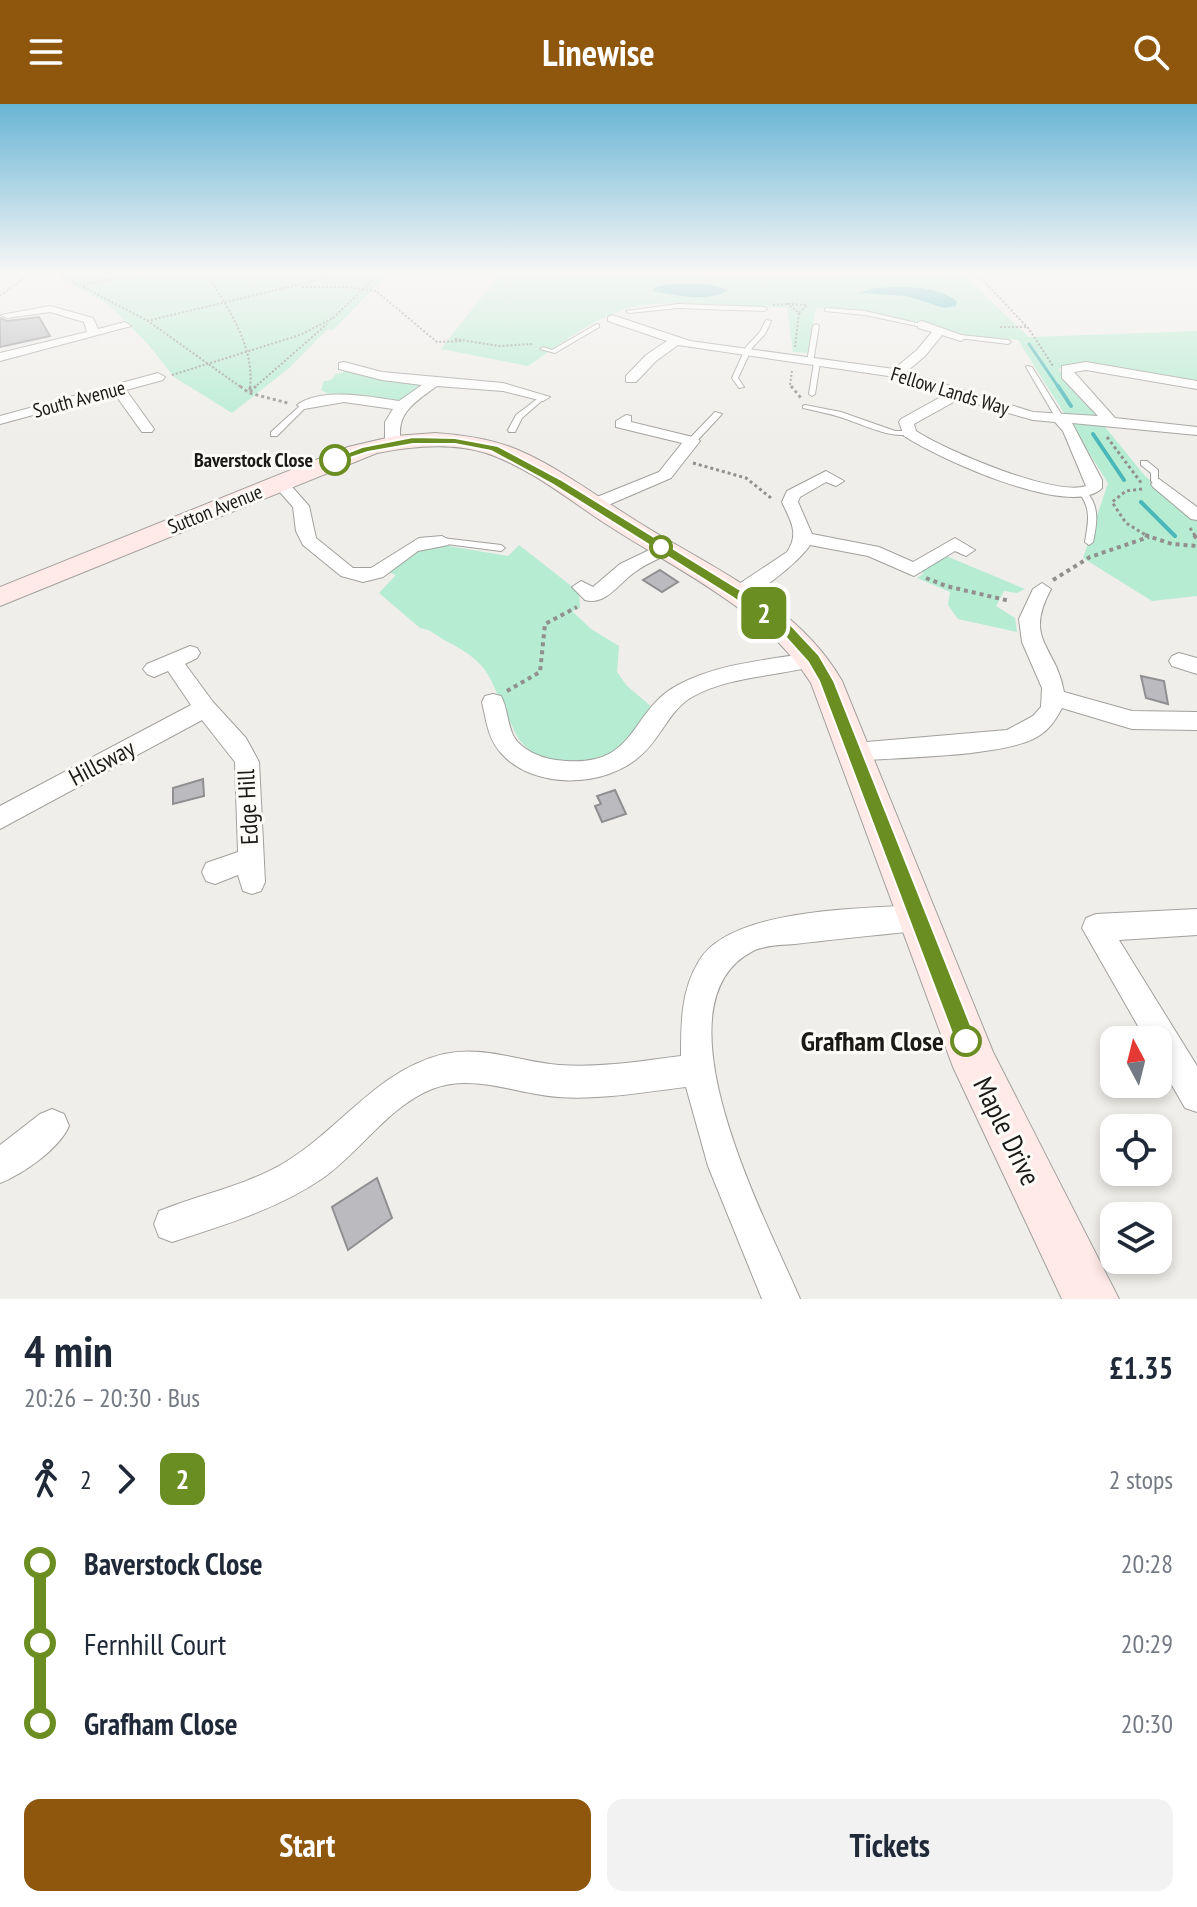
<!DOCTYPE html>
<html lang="en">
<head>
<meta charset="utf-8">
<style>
  body { margin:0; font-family:"PT Sans Narrow",sans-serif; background:#f2f2f3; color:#1f2937; height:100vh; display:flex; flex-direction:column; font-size:30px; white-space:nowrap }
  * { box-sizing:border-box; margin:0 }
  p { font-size:26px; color:#747a83 }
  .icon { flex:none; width:44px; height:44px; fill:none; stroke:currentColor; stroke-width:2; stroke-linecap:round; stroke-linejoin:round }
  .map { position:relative; height:1195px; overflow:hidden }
  .details { display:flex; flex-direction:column; background:#fff; flex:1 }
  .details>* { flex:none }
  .badge { padding:0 16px; border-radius:12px; font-size:28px; line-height:52px }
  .needle { width:52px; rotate:353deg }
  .controls { position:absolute; left:1100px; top:922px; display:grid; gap:16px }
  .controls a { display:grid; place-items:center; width:72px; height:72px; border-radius:16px; background:#fff; box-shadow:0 4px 12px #0003; font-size:40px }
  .map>.badge { position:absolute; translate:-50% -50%; box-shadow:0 0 0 4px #fff }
  .legs { display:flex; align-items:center; gap:12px; height:88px; padding:0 24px; font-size:26px }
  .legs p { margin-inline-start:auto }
  .summary { display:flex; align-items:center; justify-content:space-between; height:136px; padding:0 24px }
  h1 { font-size:44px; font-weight:600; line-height:60px }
  .action { display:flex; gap:16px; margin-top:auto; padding:16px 24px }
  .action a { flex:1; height:92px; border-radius:16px; background:#8e570d; color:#fff; font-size:32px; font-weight:600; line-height:92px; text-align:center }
  .action a+a { background:#f2f2f3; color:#1f2937 }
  ul { padding:0 24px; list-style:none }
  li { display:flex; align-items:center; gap:28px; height:80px; font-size:30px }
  li i { display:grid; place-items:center; width:12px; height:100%; margin:0 10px; background:currentColor }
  li i::after { content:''; width:20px; height:20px; margin:-10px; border:6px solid; border-radius:50%; background:#fff }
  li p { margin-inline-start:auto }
  li:first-child i { background:linear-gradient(#0000 50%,currentColor 0) }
  li:last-child i { background:linear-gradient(currentColor 50%,#0000 0) }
  header { display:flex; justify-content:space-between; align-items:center; height:104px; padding:0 24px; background:#8e570d; color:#fff; font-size:36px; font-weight:600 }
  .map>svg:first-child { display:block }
  .green { fill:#b5ecd2 }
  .water { fill:#4ab7b8 }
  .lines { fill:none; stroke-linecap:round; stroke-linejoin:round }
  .stream-far1 { stroke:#4ab7b8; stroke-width:3 }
  .stream { stroke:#4ab7b8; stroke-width:4 }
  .building { fill:#bbbabe; stroke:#8f8f92; stroke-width:2 }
  .lane-casing { stroke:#a2a09d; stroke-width:2 }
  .street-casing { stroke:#a2a09d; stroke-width:2 }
  .secondary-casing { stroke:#a2a09d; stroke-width:2 }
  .path-far2 { stroke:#91908e; stroke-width:2; stroke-dasharray:2 2; stroke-linecap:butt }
  .path-far1 { stroke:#91908e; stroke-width:3; stroke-dasharray:3 3; stroke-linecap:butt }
  .path { stroke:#91908e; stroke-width:4; stroke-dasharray:4 4; stroke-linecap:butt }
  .lane { fill:#fff; fill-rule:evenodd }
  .street { fill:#fff; fill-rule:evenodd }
  .secondary { fill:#ffeae7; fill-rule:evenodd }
  .line-1 { fill:#6b8e23; stroke:#fff; stroke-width:2 }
  .stop-1-dot { fill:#fff; stroke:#6b8e23; stroke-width:4 }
  .labels { text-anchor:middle; stroke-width:6; stroke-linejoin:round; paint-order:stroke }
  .far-street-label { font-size:20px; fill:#1a1a19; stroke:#fdfbf7 }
  .far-stop-label { font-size:20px; font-weight:bold; fill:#1a1a19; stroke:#fdfbf7; text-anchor:end }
  .street-label { font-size:24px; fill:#1a1a19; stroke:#fdfbf7 }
  .near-stop-label { font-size:28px; font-weight:bold; fill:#1a1a19; stroke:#fdfbf7; text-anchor:end }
  .near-street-label { font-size:28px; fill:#1a1a19; stroke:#fdfbf7 }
</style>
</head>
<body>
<header><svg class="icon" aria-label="menu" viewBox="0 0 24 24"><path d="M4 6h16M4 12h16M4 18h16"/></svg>Linewise<svg class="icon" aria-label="search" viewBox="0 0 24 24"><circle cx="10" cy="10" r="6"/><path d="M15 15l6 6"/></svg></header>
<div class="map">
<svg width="1197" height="1195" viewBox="0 0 1197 1195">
  <rect width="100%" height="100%" fill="#f0eeea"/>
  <g class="green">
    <polygon points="390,168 333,226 328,225 288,265 232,309 174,273 147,239 109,201 51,169"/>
    <path d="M501,168L778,174L961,169L1029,233L1197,227V278L1079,258L1058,265L1145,372L1197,415V492L1152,497L1083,454L1108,379L1018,236L971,232L869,208L816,204L808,249L793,248L787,204C745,203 662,193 625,205C591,216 558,242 528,262L441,245Z"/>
    <polygon points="348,267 419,280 421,282 401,297 332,292 321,286 324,277 331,276 336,270"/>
    <path d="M425,438L508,452L519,441L579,488L580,504L572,507L591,525L619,542L617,568L627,582L652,603C642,616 631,638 618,647C591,665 542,663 521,638C516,632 513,623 509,616C488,573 493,561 446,537C437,532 430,525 420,524L379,489L396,471L386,467Z"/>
    <polygon points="946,452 1025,485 1017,489 1004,487 996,502 1015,514 1017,528 958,515 948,501 950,488 917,474 923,470 922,467"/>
  </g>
  <g class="water">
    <path d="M668,180H708L728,186C710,199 674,191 653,187L655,183Z"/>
    <path d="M875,184C902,183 934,180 957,197L956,202L944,204L907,192L859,189Z"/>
  </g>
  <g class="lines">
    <polyline class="stream-far1" points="1029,240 1059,284"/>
    <g class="stream">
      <polyline points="1058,282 1071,302"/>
      <polyline points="1093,330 1124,376"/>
      <polyline points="1141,398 1175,432"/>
    </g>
  </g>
  <g class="building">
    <polygon points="39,213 50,232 0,243 0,214 7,217"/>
    <polygon points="660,466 678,478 662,488 643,476"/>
    <polygon points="1141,572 1164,577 1168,600 1146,594"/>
    <polygon points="203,675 204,692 173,700 173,684"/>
    <polygon points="615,686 626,710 602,718 595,702 601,700 597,692"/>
    <polygon points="377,1074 392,1114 348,1146 332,1103"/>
  </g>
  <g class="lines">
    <g class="lane-casing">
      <g id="lane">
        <polygon points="678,200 764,203 767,205 764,207 678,204 629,209 626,207"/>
        <polygon points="827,204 865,207 925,221 922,223 865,211 825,207 825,205"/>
        <polygon points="766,216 771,217 769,222 765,230 752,244 738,274 744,283 739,284 732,274 746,243 760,228"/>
        <polygon points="597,220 599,221 599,223 555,249 540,245 543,243 552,246"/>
        <polygon points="816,220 819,222 813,258 810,260 807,258 813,222"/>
        <polygon points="961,231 1008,236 1011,238 1008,240 959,234 959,232"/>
        <polygon points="817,256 820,258 815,290 812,292 809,290 814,258"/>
        <polygon points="1027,262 1032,263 1065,316 1064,318 1057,316 1026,263"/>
        <polygon points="541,292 546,293 522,314 515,328 509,328 508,326 516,311"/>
        <polygon points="302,300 308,301 277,332 271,332 271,328"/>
        <path d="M805,301L841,308L895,327H909L913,329C893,337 860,319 840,313C828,309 815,307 803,304V302Z"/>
        <polygon points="715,308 722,310 695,339 689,339 689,335"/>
        <polygon points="1141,357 1147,357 1158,366 1158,375 1163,380 1162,382 1156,382 1151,377 1151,369 1141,361"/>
        <path d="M1080,387H1086C1100,403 1097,419 1093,438L1089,441L1085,438C1088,419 1092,405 1079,389Z"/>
        <polygon points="442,434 501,441 505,444 501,447 439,439 438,437"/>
      </g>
    </g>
    <g class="street-casing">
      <g id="street">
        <polygon points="50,202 93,214 98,225 125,218 131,222 0,257 0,249 87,228 84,218 50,208 7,214 1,211"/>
        <path d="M612,211L690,237L894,265L917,246L932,228L918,224V218L922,217L967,233L961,237L942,231L925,252L906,268L1033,308L1098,312L1062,274V262L1086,258L1197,277V285L1086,266L1074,268L1115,314L1197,323V331L1072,319L1102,376V384C1071,416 936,353 904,332L899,318L901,315L946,290L895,273L678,241L656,257L636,278H626V272L646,251L667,237L608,217V213ZM959,295L1033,316L1055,318L1063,327L1086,382C1054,393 945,346 916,327L914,320Z"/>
        <path d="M344,258L382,268L503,279L550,293L543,297L503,287L437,282C415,298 395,309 401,339L393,344L385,339V318L393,305L344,298L304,305L297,301C321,283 371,293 399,297L422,281L382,276L339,265V259Z"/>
        <polygon points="158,269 165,273 163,276 126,286 154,325 152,328 142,328 114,289 0,320 0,312"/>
        <polygon points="626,311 631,312 631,318 697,334 700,337 671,374 599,405 587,405 585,401 587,397 659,368 682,339 616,323 616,317"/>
        <path d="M826,367L844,377L836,382L826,378L800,393L798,398L812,430L879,443L913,458L955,434L975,446L966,452L955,447L914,472L868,452L810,441C800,457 750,500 730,494L727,490L730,486L787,448C800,429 790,416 782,398L787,387Z"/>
        <polygon points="280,374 286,376 309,402 316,434 353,464 371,464 419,434 442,432 451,437 448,441 418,447 383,473 363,478 341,472 303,441 296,427 293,403 272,379"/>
        <polygon points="1159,375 1197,403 1197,416 1191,415 1153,383 1151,380"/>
        <path d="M664,439L673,445L670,449C659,455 645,460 635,468C620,478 606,502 585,496L572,483L581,477L593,483L620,460Z"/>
        <path d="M1042,479L1051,485C1023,537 1056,541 1064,588L1132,607L1197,608V626L1132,625L1062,604C1055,617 1048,628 1033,635C996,653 900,653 855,657L847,655L843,648L847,641L855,639L1007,626L1033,612L1041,603L1042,584L1022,538L1019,515L1033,485Z"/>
        <polygon points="190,542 197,544 200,549 197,554 185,560 213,598 246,634 259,658 265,778 261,787 252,790 243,787 238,771 215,780 206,777 202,768 206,759 238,748 235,658 202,616 0,725 0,702 191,601 168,567 154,573 147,570 143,565 147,560"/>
        <path d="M814,548L821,550L824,555L821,560C779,573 731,571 692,593C668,607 661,635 640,652C605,684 533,686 501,649C488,635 486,615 482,598L485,592L493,590L501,592C508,605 507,620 514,633C522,646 541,654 556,656C639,667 627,608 678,581C719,559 769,556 814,548Z"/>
        <polygon points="1179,549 1197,554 1197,570 1172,562 1169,557 1172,552"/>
        <path d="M917,801L927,805L931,814L927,823L917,827C876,831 836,835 795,840C782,841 765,841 753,847C649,900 769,1121 800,1195H762L708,1062L686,983C644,988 601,996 558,993C516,990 474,969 432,985C389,1002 360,1048 323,1074C278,1105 224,1121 172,1138L159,1133L154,1120L159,1107C201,1090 245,1082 284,1059C341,1025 377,966 444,950C483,941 521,958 559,961C600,964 641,957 681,952C681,919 681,886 699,857C730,804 861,805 917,801Z"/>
        <polygon points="1197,805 1197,831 1119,836 1197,962 1197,1008 1185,1004 1158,957 1158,936 1146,936 1082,824 1086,814 1096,810"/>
        <path d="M52,1005L64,1010L69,1022C59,1045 23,1070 0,1079V1041L40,1010Z"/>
      </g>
    </g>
    <g class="secondary-casing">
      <path id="secondary" d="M435,329C464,331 492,335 518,346C560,364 599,394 638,418C710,463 798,500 842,577L993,948L1119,1195H1062L953,963L811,579C764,505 678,467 606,420C569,396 529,363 486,349C451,338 412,342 377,349L0,502V483L348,343L395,332Z"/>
    </g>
    <g class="path-far2">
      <polyline points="55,168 148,217 242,284"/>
      <path d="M206,168C227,204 255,241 250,284"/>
      <polyline points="975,168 1029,225 1053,262"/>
      <polyline points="83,181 148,168"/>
      <polyline points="302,183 347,183 376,187 437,238 462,237"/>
      <polyline points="0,192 32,168"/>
      <polygon points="788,200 807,201 799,209"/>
      <polyline points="773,201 788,200"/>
      <polyline points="333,214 381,168"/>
      <polyline points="147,217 351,168"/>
      <polyline points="1000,223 1027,223"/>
      <polyline points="455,235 499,242 532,240"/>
      <polyline points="795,243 799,209"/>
      <polyline points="792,267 790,281 793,284"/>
      <polyline points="172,271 300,231 333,214"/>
      <polyline points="254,284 327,220"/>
    </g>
    <g class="path-far1">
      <polyline points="240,282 249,289 288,299"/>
      <polyline points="791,282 801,294"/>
      <polyline points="250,286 250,282"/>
      <polyline points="250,288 256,282"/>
      <polyline points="1107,333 1142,380"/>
      <polyline points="693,359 746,374 771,394"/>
      <polyline points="1142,385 1126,387 1112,398 1126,419 1149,433"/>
      <polyline points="1190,424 1196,433"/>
    </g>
    <g class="path">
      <polyline points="1145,431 1172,440 1197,442"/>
      <polyline points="1194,431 1197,435"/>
      <polyline points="926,474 946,482 1010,497"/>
      <polyline points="1053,476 1090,453 1149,433"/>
      <polyline points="507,587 540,568 545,520 577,503"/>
    </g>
    <use href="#lane" class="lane"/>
    <use href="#street" class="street"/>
    <use href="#secondary" class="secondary"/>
  </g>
  <linearGradient id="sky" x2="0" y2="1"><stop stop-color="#69b5d5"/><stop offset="0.5" stop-color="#f8f7f6"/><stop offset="1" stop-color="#f8f7f6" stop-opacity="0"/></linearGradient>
  <rect width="1197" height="336" fill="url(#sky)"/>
  <polygon class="line-1" points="413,333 455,334 498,342 560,375 742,487 791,521 819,551 834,577 977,937 974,945 966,948 958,945 819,577 808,558 781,528 732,493 552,380 491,347 455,340 413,340 368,348 335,359 329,356 362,343"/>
  <g class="stop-1-dot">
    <circle cx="335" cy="356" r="14"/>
    <circle cx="661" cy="443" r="10"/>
    <circle cx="966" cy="937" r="14"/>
  </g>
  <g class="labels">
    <g class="far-street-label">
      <text transform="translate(950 287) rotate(17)" y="7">Fellow Lands Way</text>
      <text transform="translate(79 295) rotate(-15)" y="7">South Avenue</text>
      <text transform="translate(215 405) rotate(-22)" y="7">Sutton Avenue</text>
    </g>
    <g class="far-stop-label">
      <text x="313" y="363">Baverstock Close</text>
    </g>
    <g class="street-label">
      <text transform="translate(102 659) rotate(-28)" y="8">Hillsway</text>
      <text transform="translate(248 703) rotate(-93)" y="8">Edge Hill</text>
    </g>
    <g class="near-stop-label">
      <text x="944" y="947">Grafham Close</text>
    </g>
    <g class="near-street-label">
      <text transform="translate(1007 1027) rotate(64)" y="10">Maple Drive</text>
    </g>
  </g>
</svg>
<div class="controls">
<a><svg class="needle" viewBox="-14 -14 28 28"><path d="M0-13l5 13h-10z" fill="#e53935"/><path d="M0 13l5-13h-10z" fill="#747a83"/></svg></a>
<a><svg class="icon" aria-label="locate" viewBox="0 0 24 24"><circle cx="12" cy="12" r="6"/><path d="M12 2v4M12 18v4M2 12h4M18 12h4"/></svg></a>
<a><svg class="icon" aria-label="layers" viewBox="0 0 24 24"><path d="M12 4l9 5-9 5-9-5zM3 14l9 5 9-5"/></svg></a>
</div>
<b class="badge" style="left:764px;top:509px;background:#6b8e23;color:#fff">2</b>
</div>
<section class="details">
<div class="summary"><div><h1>4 min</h1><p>20:26 – 20:30 · Bus</p></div><b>£1.35</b></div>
<div class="legs"><svg class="icon" aria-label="walk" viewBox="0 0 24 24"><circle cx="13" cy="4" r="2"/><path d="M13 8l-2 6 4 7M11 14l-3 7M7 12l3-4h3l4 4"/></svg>2<svg class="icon" aria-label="forward" viewBox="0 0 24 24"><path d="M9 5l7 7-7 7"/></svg><b class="badge" style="background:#6b8e23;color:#fff">2</b><p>2 stops</p></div>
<ul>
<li><i style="color:#6b8e23"></i><b>Baverstock Close</b><p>20:28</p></li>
<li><i style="color:#6b8e23"></i><span>Fernhill Court</span><p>20:29</p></li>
<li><i style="color:#6b8e23"></i><b>Grafham Close</b><p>20:30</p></li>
</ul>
<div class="action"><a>Start</a><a>Tickets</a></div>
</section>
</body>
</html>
